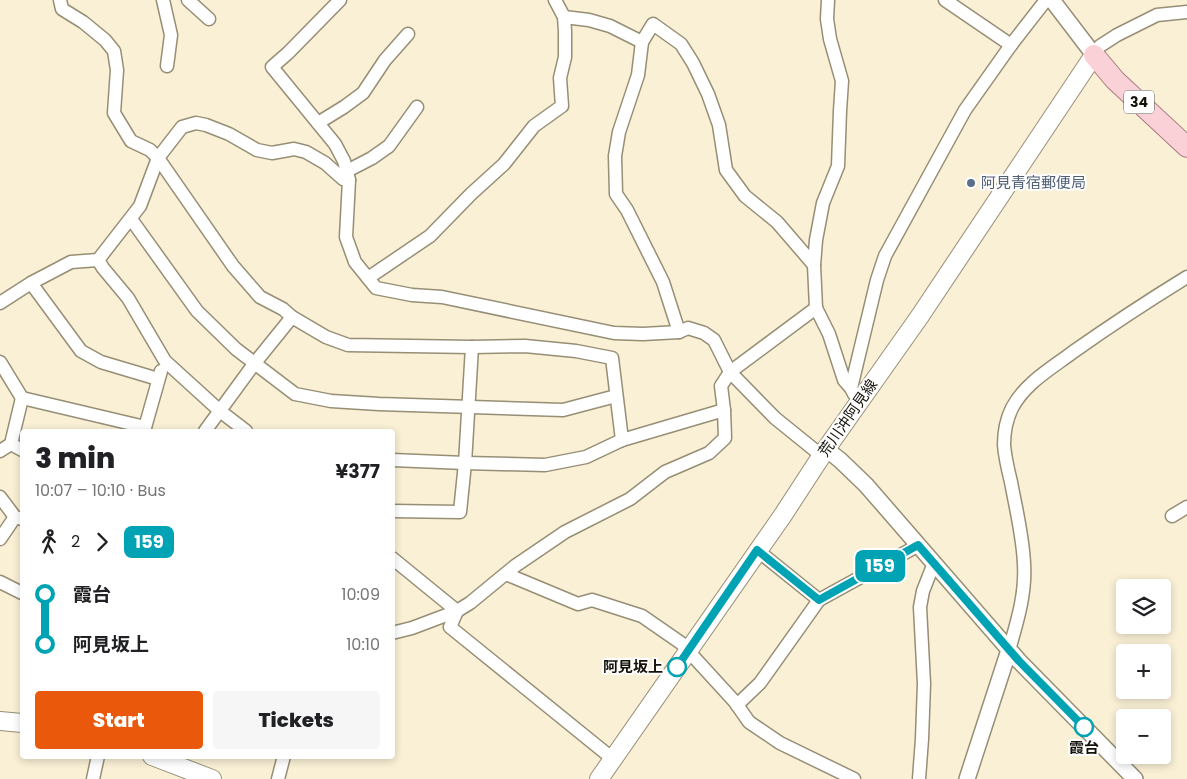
<!DOCTYPE html>
<html lang="en">
<head>
<meta charset="utf-8">
<style>
  body { margin:0; font-family:Poppins,"Noto Sans JP",sans-serif; background:#f6f6f6; color:#202124; height:100vh; display:flex; flex-direction:column; font-size:19px; white-space:nowrap }
  * { box-sizing:border-box; margin:0 }
  p { font-size:16px; color:#757577 }
  .icon { flex:none; width:28px; height:28px; fill:none; stroke:currentColor; stroke-width:2; stroke-linecap:round; stroke-linejoin:round }
  .map { position:relative; flex:1; overflow:hidden }
  .panel { position:absolute; left:20px; top:429px; width:375px; height:330px; display:flex; flex-direction:column; background:#fff; border-radius:5px; box-shadow:0 2px 8px #0003 }
  .panel>* { flex:none }
  .badge { padding:0 10px; border-radius:8px; font-size:18px; line-height:32px }
  .controls { position:absolute; left:1116px; top:579px; display:grid; gap:10px }
  .controls a { display:grid; place-items:center; width:55px; height:55px; border-radius:5px; background:#fff; box-shadow:0 2px 8px #0003; font-size:25px }
  .map>.badge { position:absolute; translate:-50% -50%; box-shadow:0 0 0 2px #fff }
  .legs { display:flex; align-items:center; gap:8px; height:55px; padding:0 15px; font-size:16px }
  .legs p { margin-inline-start:auto }
  .headline { display:flex; align-items:center; justify-content:space-between; height:85px; padding:0 15px }
  h1 { font-size:28px; font-weight:800; line-height:38px }
  .button { display:flex; gap:10px; margin-top:auto; padding:10px 15px }
  .button a { flex:1; height:58px; border-radius:5px; background:#ea580c; color:#fff; font-size:20px; font-weight:800; line-height:58px; text-align:center }
  .button a+a { background:#f6f6f6; color:#202124 }
  ul { padding:0 15px; list-style:none }
  li { display:flex; align-items:center; gap:18px; height:50px; font-size:19px }
  li i { display:grid; place-items:center; width:8px; height:100%; margin:0 6px; background:currentColor }
  li i::after { content:''; width:12px; height:12px; margin:-6px; border:4px solid; border-radius:50%; background:#fff }
  li p { margin-inline-start:auto }
  li:first-child i { background:linear-gradient(#0000 50%,currentColor 0) }
  li:last-child i { background:linear-gradient(currentColor 50%,#0000 0) }
  .map>svg:first-child { display:block }
  .lines { fill:none; stroke-linecap:round; stroke-linejoin:round }
  .minor-casing { stroke:#968e75; stroke-width:15 }
  .tertiary-casing { stroke:#968e75; stroke-width:18 }
  .secondary-casing { stroke:#968e75; stroke-width:20 }
  .primary-casing { stroke:#a97b7f; stroke-width:22 }
  .minor { stroke:#fff; stroke-width:12 }
  .tertiary { stroke:#fff; stroke-width:15 }
  .secondary { stroke:#fff; stroke-width:18 }
  .primary { stroke:#fbd1d8; stroke-width:20 }
  .line-1-casing { stroke:#fff; stroke-width:11 }
  .line-1 { stroke:#00a3b4; stroke-width:8 }
  .service-dot { fill:#5c6f8a; stroke:#fff; stroke-width:2 }
  .stop-1-dot { fill:#fff; stroke:#00a3b4; stroke-width:2.5 }
  .labels { text-anchor:middle; stroke-width:4; stroke-linejoin:round; paint-order:stroke }
  .shield { fill:#fff; stroke:#5b5953; stroke-width:1 }
  .shield-label { font-size:14px; font-weight:bold; fill:#151209 }
  .service-label { font-size:15px; fill:#4e5e75; stroke:#fff; text-anchor:start }
  .street-label { font-size:15px; fill:#151209; stroke:#fff }
  .stop-label { font-size:15px; font-weight:bold; fill:#151209; stroke:#fff; text-anchor:end }
</style>
</head>
<body>
<div class="map">
<svg width="1187" height="779" viewBox="0 0 1187 779">
  <rect width="100%" height="100%" fill="#f9f0d5"/>
  <g class="lines">
    <g class="minor-casing">
      <g id="minor">
        <polyline points="60,0 62,9 83,22 105,40 114,51 117,70 114,113 131,141 150,150 158,158 233,266 260,297 283,309 292,317 326,337 348,345 472,347 525,346 576,351 612,358 622,440 586,457 545,465 465,463 392,460"/>
        <polyline points="163,0 171,35 167,66"/>
        <polyline points="188,0 209,19"/>
        <polyline points="340,0 288,53 272,67 335,144 344,161 349,180 346,237 355,262 376,288 412,295 442,297 614,333 643,334 679,332 688,328 704,333 714,340 730,372 775,418 822,456"/>
        <polyline points="828,0 827,19 830,39 842,81 840,111 838,166 823,203 816,240 814,265 816,308 829,334 844,380 851,388 854,394"/>
        <polyline points="945,0 1011,45"/>
        <polyline points="564,17 589,20 610,26 642,42 653,24 681,44 693,63 708,94 719,125 726,170 745,196 777,222 814,265"/>
        <polyline points="642,42 638,75 619,132 615,156 616,194 627,210 663,282 679,332"/>
        <polyline points="1094,55 1100,46 1117,35 1157,15 1187,12"/>
        <polyline points="318,123 344,107 363,93 385,60 408,34"/>
        <polyline points="347,171 372,158 389,146 417,107"/>
        <polyline points="131,219 197,311 236,349 295,394 331,401 379,404 563,410 616,396"/>
        <polyline points="98,260 103,268 128,298 165,361 220,411 246,431"/>
        <polyline points="368,278 430,236 471,194 504,164 534,126 562,106 560,78 565,57 565,31 564,17 555,0"/>
        <polyline points="31,283 81,351 101,362 158,379"/>
        <polyline points="0,303 31,283 71,262 98,260 140,206 158,158 182,127 196,123 206,125 229,134 257,150 272,153 294,149 306,152 325,163 343,179 349,180"/>
        <polyline points="0,362 22,398 145,427"/>
        <polyline points="851,388 877,280 885,256 965,110 1011,45 1046,0"/>
        <polyline points="144,431 161,371"/>
        <polyline points="205,431 254,364 292,317"/>
        <polyline points="622,440 724,410"/>
        <polyline points="11,444 22,450"/>
        <polyline points="0,451 11,444 22,398"/>
        <polyline points="0,497 15,517 22,519"/>
        <polyline points="392,511 460,512 465,463 472,347"/>
        <polyline points="1172,516 1187,507"/>
        <polyline points="0,539 15,517"/>
        <polyline points="757,550 819,600"/>
        <polyline points="392,558 457,611"/>
        <polyline points="506,574 578,604 592,600 642,616 681,643 735,702 749,722 780,743 854,779"/>
        <polyline points="0,582 22,593"/>
        <polyline points="457,611 450,627 613,759"/>
        <polyline points="392,633 412,628 457,611 470,603 515,566 565,532 630,499 665,472 709,453 725,438 724,410 721,386 730,372 816,308"/>
        <path d="M1009,650C1017,622 1026,594 1024,564C1023,537 1016,509 1011,482C1008,470 1005,457 1004,445C1004,433 1007,418 1012,408C1025,383 1052,368 1073,352C1110,326 1148,301 1187,277"/>
        <polyline points="737,705 760,683 819,600 919,545"/>
        <polyline points="93,779 98,756"/>
        <polyline points="278,779 284,756"/>
        <polyline points="919,779 922,739 924,684 920,607 923,591 934,563"/>
      </g>
    </g>
    <g class="tertiary-casing">
      <g id="tertiary">
        <polyline points="1052,0 1094,55"/>
        <polyline points="826,449 840,460 866,485 1019,661 1135,779"/>
        <polyline points="967,779 1009,650"/>
      </g>
    </g>
    <g class="secondary-casing">
      <g id="secondary">
        <polyline points="0,721 22,723"/>
        <polyline points="152,756 212,779"/>
        <polyline points="599,779 783,515 826,449 920,316 1094,55"/>
      </g>
    </g>
    <g class="primary-casing">
      <polyline id="primary" points="1094,55 1115,80 1187,147"/>
    </g>
    <use href="#minor" class="minor"/>
    <use href="#tertiary" class="tertiary"/>
    <use href="#secondary" class="secondary"/>
    <use href="#primary" class="primary"/>
  </g>
  <g class="lines">
    <g class="line-1-casing">
      <polyline id="line-1" points="677,667 757,550 819,600 918,545 1019,661 1084,727"/>
    </g>
    <use href="#line-1" class="line-1"/>
  </g>
  <circle class="service-dot" cx="971" cy="183" r="5"/>
  <g class="stop-1-dot">
    <circle cx="677" cy="667" r="9"/>
    <circle cx="1084" cy="727" r="9"/>
  </g>
  <g class="labels">
    <rect class="shield" x="1124" y="90.5" width="30" height="23" rx="4"/>
    <g class="shield-label">
      <text x="1139" y="107">34</text>
    </g>
    <g class="service-label">
      <text x="981" y="188">阿見青宿郵便局</text>
    </g>
    <g class="street-label">
      <text transform="translate(848 418) rotate(-55)" y="5">荒川沖阿見線</text>
    </g>
    <g class="stop-label">
      <text x="663" y="672">阿見坂上</text>
      <text x="1084" y="753" text-anchor="middle">霞台</text>
    </g>
  </g>
</svg>
<div class="controls">
<a><svg class="icon" aria-label="layers" viewBox="0 0 24 24"><path d="M12 4l9 5-9 5-9-5zM3 14l9 5 9-5"/></svg></a>
<a>+</a>
<a>−</a>
</div>
<b class="badge" style="left:880px;top:566px;background:#00a3b4;color:#fff">159</b>
<section class="panel">
<div class="headline"><div><h1>3 min</h1><p>10:07 – 10:10 · Bus</p></div><b>¥377</b></div>
<div class="legs"><svg class="icon" aria-label="walk" viewBox="0 0 24 24"><circle cx="13" cy="4" r="2"/><path d="M13 8l-2 6 4 7M11 14l-3 7M7 12l3-4h3l4 4"/></svg>2<svg class="icon" aria-label="forward" viewBox="0 0 24 24"><path d="M9 5l7 7-7 7"/></svg><b class="badge" style="background:#00a3b4;color:#fff">159</b></div>
<ul>
<li><i style="color:#00a3b4"></i><b>霞台</b><p>10:09</p></li>
<li><i style="color:#00a3b4"></i><b>阿見坂上</b><p>10:10</p></li>
</ul>
<div class="button"><a>Start</a><a>Tickets</a></div>
</section>
</div>
</body>
</html>
